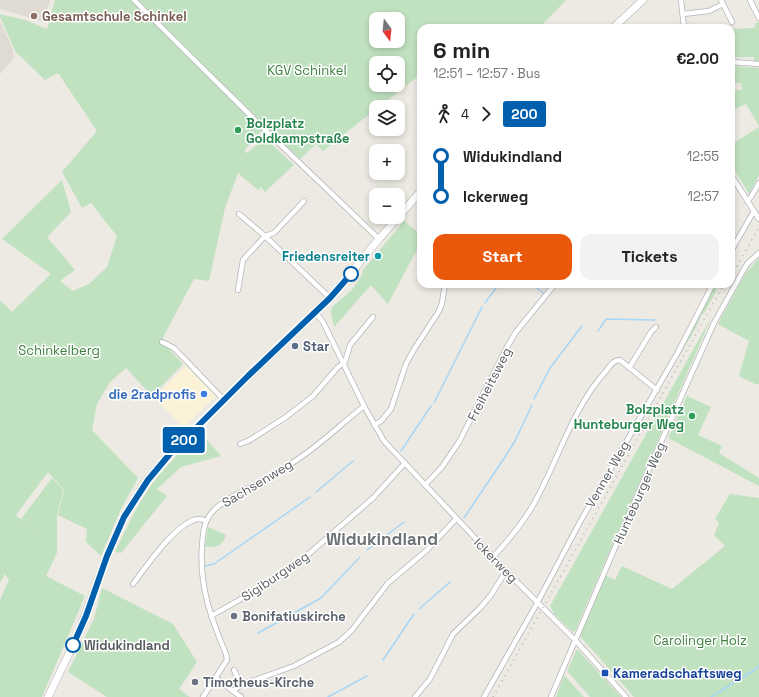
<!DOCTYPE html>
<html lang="en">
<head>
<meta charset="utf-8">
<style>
  body { margin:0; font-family:"Space Grotesk",sans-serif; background:#f2f2f2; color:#222; height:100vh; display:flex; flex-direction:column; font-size:15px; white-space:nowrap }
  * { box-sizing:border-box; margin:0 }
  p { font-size:13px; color:#767676 }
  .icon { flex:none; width:22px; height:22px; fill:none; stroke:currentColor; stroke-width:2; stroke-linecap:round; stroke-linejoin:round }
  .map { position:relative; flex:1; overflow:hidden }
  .side { position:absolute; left:417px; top:24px; width:318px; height:264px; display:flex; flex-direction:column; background:#fff; border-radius:12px; box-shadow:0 2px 6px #0003 }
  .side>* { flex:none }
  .badge { padding:0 8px; border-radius:3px; font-size:14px; line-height:26px }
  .needle { width:26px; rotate:165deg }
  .tools { position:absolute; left:369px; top:12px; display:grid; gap:8px }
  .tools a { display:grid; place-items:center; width:36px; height:36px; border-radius:8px; background:#fff; box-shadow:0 2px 6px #0003; font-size:20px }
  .map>.badge { position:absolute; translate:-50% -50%; box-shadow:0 0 0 2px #fff }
  .legs { display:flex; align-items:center; gap:6px; height:44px; padding:0 16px; font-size:13px }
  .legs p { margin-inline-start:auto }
  .headline { display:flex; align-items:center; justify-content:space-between; height:68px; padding:0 16px }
  h1 { font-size:22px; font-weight:600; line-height:30px }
  .action { display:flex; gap:8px; margin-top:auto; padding:8px 16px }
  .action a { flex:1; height:46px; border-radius:12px; background:#ea580c; color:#fff; font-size:16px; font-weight:600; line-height:46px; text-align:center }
  .action a+a { background:#f2f2f2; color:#222 }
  ul { padding:0 16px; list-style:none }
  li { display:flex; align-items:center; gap:14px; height:40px; font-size:15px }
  li i { display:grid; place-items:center; width:6px; height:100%; margin:0 5px; background:currentColor }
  li i::after { content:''; width:10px; height:10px; margin:-5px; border:3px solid; border-radius:50%; background:#fff }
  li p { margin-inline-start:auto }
  li:first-child i { background:linear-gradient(#0000 50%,currentColor 0) }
  li:last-child i { background:linear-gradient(currentColor 50%,#0000 0) }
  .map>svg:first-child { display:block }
  .commercial { fill:#fbf2d8 }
  .education { fill:#dfdbd3 }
  .green { fill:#c1e2c0; fill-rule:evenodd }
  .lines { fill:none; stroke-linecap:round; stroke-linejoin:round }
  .stream { stroke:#a6d6f8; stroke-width:1.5 }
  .minor-casing { stroke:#b3b5b9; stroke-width:6 }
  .secondary-casing { stroke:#b4b7bb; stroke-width:8 }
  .minor { stroke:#fff; stroke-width:4.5 }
  .secondary { stroke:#fff; stroke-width:7 }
  .rail { stroke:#b1b2b2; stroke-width:1.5; stroke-dasharray:1 5; stroke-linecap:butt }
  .line-1-casing { stroke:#fff; stroke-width:9 }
  .line-1 { stroke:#0060ad; stroke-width:6 }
  .education-dot { fill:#8d6e63; stroke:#fff; stroke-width:1.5 }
  .leisure-dot { fill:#2e9e5b; stroke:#fff; stroke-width:1.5 }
  .culture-dot { fill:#0f9aa8; stroke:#fff; stroke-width:1.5 }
  .stop-1-dot { fill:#fff; stroke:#0060ad; stroke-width:2 }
  .service-dot { fill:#5c6f8a; stroke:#fff; stroke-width:1.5 }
  .shop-dot { fill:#3f7fe0; stroke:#fff; stroke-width:1.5 }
  .worship-dot { fill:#6b7280; stroke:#fff; stroke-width:1.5 }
  .transit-dot { fill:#1a4fb4; stroke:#fff; stroke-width:1.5 }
  .labels { text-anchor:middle; stroke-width:3; stroke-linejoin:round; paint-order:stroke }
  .education-label { font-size:13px; font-weight:bold; fill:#785e54; stroke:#fff; text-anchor:start }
  .park-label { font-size:13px; fill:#3b803c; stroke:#fff }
  .leisure-label { font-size:13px; font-weight:bold; fill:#27864d; stroke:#fff; text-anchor:start }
  .culture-label { font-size:13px; font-weight:bold; fill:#0d838f; stroke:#fff; text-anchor:end }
  .service-label { font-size:13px; font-weight:bold; fill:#4e5e75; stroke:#fff; text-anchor:start }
  .street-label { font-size:13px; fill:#5a5e62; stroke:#fff }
  .shop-label { font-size:13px; font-weight:bold; fill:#366cbe; stroke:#fff; text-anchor:end }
  .worship-label { font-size:13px; font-weight:bold; fill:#5b616d; stroke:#fff; text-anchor:start }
  .stop-label { font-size:13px; font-weight:bold; fill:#5a5e62; stroke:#fff; text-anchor:start }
  .transit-label { font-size:13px; font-weight:bold; fill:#164399; stroke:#fff; text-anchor:start }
  .district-label { font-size:17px; font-weight:bold; fill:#6b7074; stroke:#fff }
</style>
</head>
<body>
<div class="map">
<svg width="759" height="697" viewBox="0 0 759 697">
  <rect width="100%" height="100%" fill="#eceae2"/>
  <polygon class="commercial" points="185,366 216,396 184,427 154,398"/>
  <g class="education">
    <polygon points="0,0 50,0 44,22 0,9"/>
    <polygon points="0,21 13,50 14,58 0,74"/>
  </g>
  <g class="green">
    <polygon points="55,0 134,0 226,92 261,130 260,133 248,143 249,145 244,151 247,153 265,138 294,165 265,192 261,187 258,190 238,173 225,208 209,281 194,279 161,341 183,364 152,396 126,368 110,382 97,404 92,430 138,478 121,509 101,556 86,542 87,529 58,515 64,490 48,472 16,515 39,536 21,519 52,478 63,490 57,516 57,553 46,576 85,596 42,697 0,697 0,600 9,580 5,574 0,583 0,300 12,312 51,274 2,239 62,180 71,212 47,237 75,270 60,281 73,291 89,284 107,267 117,236 91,203 82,208 62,172 97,131 58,73 45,80 15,51 0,17 0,14 25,20 47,29"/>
    <path d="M136,0H566L539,28H421V74L379,107H376V109L323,151L316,144L300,159ZM376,19H398V41H376ZM376,63H398V85H376Z"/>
    <polygon points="757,22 759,22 759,61 754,61 754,57 731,57 731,29 754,28"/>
    <polygon points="731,66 759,68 759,126 746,104 731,111 731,87 735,90 742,90 741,83 735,83 731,84"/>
    <polygon points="759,127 759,175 749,194 731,164 731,145"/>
    <polygon points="404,221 419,233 421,231 421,242 388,304 371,285 334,327 331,312 332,307 352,290 362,275 363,270"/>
    <polygon points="759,258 759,384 755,384 739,376 749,341 718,324 745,274"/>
    <polygon points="715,284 716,284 716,292 704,313 701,315 698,324 678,359"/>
    <polygon points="712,316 575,631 573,632 554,614 550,606"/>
    <polygon points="687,396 711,407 698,435 722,446 719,453 759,478 759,486 668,438"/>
    <path d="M200,432L221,456L181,467L157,489L167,496L121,553L115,552C126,529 137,505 152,484C167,465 183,449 200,432Z"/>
    <polygon points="730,494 759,498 759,697 634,697 580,636 605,575 615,580 622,566 672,589 725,546 714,535 719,523 715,519"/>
    <path d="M208,527L226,535C222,547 217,547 205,547Z"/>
    <polygon points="102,588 173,624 197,662 179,689 190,697 107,697 68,672 94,619"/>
    <polygon points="577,649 621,697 590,697 567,671"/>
    <polygon points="564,675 584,697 556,697"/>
  </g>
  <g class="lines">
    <g class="stream">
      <polyline points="532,284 543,293"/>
      <polyline points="485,303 499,284"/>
      <polyline points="598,331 606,319 655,320"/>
      <polyline points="534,399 550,368 582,326"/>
      <polyline points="434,403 482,307"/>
      <polyline points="401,451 431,406"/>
      <polyline points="316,492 353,461"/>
      <polyline points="464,518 505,457 515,441 532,405"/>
      <polyline points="367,550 404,522"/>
      <polyline points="205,566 214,564 310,497"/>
      <polyline points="419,609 450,582"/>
      <polyline points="258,633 321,598 360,557"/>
      <polyline points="383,660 414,614"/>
      <polyline points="328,697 367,676"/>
      <polyline points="711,697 756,669 759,666"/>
    </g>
    <g class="minor-casing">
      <g id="minor">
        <polyline points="134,0 261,126 379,239"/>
        <polyline points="681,0 684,28"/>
        <polyline points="750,0 759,18"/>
        <polyline points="723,4 732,22"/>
        <polyline points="683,14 709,11 723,4 721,0"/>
        <polyline points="731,62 759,64"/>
        <polyline points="731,175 759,219"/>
        <polyline points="747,201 751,197 759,183"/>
        <polyline points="239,214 265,236 330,298"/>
        <polyline points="731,251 754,211"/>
        <polyline points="238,290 243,260 265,236 274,233 304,201"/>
        <polyline points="315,312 323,322 364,406 384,441 506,571 576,641 626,697"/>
        <polyline points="162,342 174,348 224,400"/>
        <polyline points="629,368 651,332 656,327"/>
        <polyline points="374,425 381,421 391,409 406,364 413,351 439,311 442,303 445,284"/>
        <polyline points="240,444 250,440 286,417 313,396 338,367 345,362 350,345 373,317"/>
        <polyline points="425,485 442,467 459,442 507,347 516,332 555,284"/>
        <path d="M493,557C508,541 521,525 532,507C558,462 571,410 606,371C610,366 613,360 620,360L657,390"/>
        <path d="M133,584C146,567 173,527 194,520C198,518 202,519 206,521"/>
        <polyline points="211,616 271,582 304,558 373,498 405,463"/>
        <polyline points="234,670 241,685"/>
        <polyline points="216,678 241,697"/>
        <polyline points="233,691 241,685 294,666 339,642 352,630 388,583 427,550 456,519"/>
        <path d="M203,697L227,660L226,654C211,618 199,586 202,546C203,532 204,520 214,510C228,496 256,486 272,476C284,468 296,461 308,452C327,438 345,421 364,406"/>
        <polyline points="415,697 430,679 453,634 481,607 491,595 506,571"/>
        <polyline points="484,697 535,607 580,522 678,352 713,284"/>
        <polyline points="551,697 637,496 714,323 743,271 747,264 759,253"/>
      </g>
    </g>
    <g class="secondary-casing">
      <g id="secondary">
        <polyline points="613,28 643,0"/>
        <polyline points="48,697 77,637 107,556 124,517 147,480 169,455 224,400 330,298 379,239 421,191"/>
      </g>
    </g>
    <use href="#minor" class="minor"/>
    <use href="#secondary" class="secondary"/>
    <g class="rail">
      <polyline points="731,277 759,227"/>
      <polyline points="493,697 724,284"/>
    </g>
  </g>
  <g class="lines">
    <g class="line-1-casing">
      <polyline id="line-1" points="73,645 86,616 107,556 124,517 148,480 169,455 248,376 330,298 351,274"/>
    </g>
    <use href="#line-1" class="line-1"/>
  </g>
  <circle class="education-dot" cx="34" cy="16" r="4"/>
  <g class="leisure-dot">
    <circle cx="238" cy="130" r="4"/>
    <circle cx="692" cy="416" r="4"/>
  </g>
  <circle class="culture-dot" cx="378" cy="256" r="4"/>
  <g class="stop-1-dot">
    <circle cx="351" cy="274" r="7"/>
    <circle cx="73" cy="645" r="7"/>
  </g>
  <circle class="service-dot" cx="295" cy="346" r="4"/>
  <circle class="shop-dot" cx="204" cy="394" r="4"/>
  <g class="worship-dot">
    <circle cx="234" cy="616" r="4"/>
    <circle cx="195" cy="682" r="4"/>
  </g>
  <rect class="transit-dot" x="601" y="669" width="8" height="8" rx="2"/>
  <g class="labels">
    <g class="education-label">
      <text x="42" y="21">Gesamtschule Schinkel</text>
    </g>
    <g class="park-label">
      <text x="307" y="75">KGV Schinkel</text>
      <text x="59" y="355">Schinkelberg</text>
      <text x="700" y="645">Carolinger Holz</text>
    </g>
    <g class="leisure-label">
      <text x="246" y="128">Bolzplatz<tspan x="246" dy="15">Goldkampstraße</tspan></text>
      <text x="684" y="414" text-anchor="end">Bolzplatz<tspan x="684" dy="15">Hunteburger Weg</tspan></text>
    </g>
    <g class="culture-label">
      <text x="370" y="261">Friedensreiter</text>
    </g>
    <g class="service-label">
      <text x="303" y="351">Star</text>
    </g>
    <g class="street-label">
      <text transform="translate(489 384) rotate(-63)" y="5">Freiheitsweg</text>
      <text transform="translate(607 474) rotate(-60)" y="5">Venner Weg</text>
      <text transform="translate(257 483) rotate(-31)" y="5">Sachsenweg</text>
      <text transform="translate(639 493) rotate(-66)" y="5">Hunteburger Weg</text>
      <text transform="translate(496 560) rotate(46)" y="5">Ickerweg</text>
      <text transform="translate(275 576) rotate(-34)" y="5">Sigiburgweg</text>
    </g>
    <g class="shop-label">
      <text x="196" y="399">die 2radprofis</text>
    </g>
    <g class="worship-label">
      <text x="242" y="621">Bonifatiuskirche</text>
      <text x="203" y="687">Timotheus-Kirche</text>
    </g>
    <g class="stop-label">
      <text x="84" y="650">Widukindland</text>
    </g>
    <g class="transit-label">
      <text x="613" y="678">Kameradschaftsweg</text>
    </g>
    <g class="district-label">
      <text x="382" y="545">Widukindland</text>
    </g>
  </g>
</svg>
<div class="tools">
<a><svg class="needle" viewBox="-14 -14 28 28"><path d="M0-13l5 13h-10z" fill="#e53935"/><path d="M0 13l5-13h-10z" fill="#767676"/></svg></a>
<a><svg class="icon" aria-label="locate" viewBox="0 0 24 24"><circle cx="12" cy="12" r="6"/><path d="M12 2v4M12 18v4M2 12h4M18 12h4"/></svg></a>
<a><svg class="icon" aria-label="layers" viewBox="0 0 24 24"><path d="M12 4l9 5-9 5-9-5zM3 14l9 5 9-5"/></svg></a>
<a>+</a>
<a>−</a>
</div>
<b class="badge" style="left:184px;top:440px;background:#0060ad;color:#fff">200</b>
<section class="side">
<div class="headline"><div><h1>6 min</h1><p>12:51 – 12:57 · Bus</p></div><b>€2.00</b></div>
<div class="legs"><svg class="icon" aria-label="walk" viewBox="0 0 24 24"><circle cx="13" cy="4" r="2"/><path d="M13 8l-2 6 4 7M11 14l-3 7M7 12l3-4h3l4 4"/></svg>4<svg class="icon" aria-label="forward" viewBox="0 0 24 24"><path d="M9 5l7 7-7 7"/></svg><b class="badge" style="background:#0060ad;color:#fff">200</b></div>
<ul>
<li><i style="color:#0060ad"></i><b>Widukindland</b><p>12:55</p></li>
<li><i style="color:#0060ad"></i><b>Ickerweg</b><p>12:57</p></li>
</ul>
<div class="action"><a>Start</a><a>Tickets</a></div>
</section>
</div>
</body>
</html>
